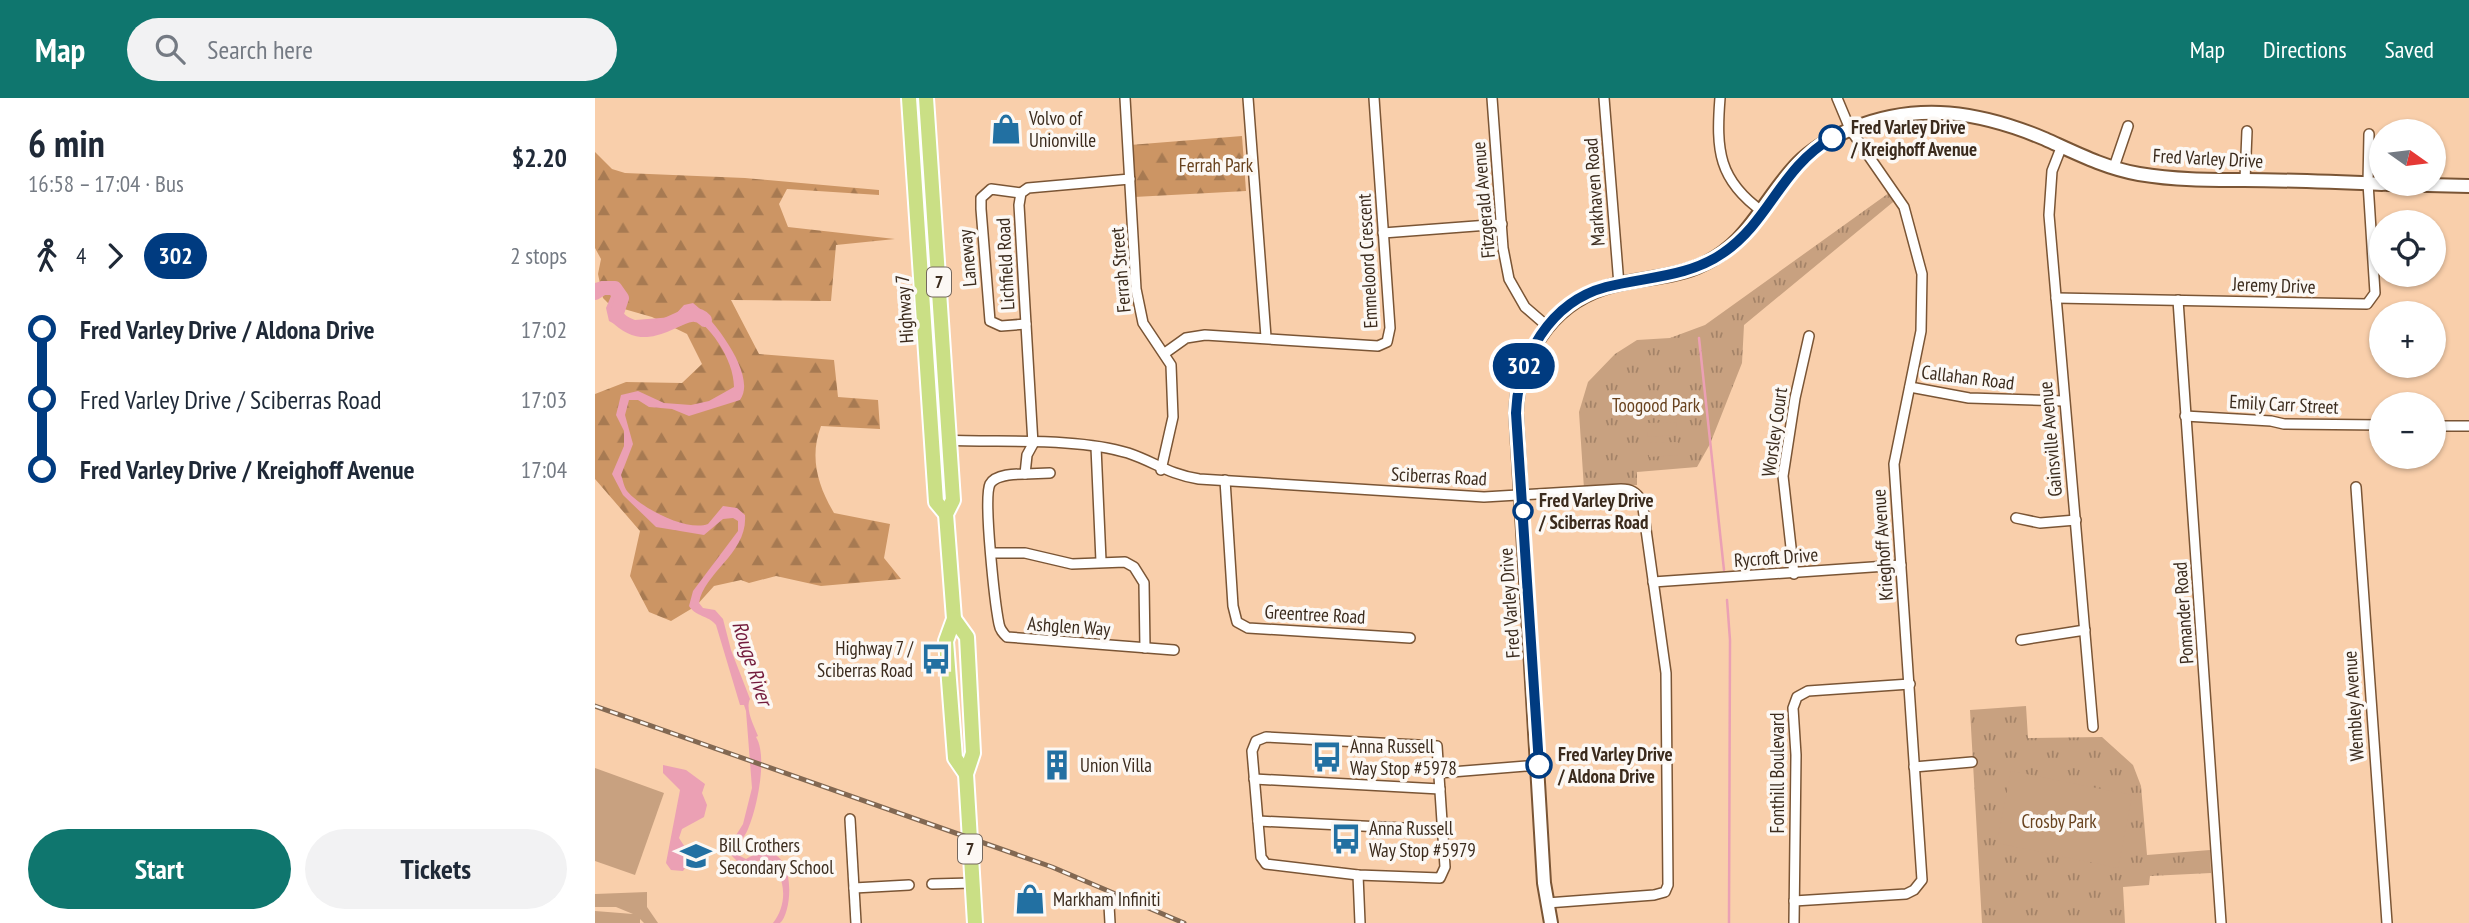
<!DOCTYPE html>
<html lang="en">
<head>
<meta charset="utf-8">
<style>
  body { margin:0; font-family:"PT Sans Narrow",sans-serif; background:#f2f2f3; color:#1f2937; height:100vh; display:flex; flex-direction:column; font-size:26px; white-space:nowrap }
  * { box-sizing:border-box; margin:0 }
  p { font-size:23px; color:#747a83 }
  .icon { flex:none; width:38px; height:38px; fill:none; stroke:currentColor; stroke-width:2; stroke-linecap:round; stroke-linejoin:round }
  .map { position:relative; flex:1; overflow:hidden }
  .details { display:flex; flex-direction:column; background:#fff; width:595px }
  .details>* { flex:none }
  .badge { padding:0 14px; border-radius:23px; font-size:24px; line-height:46px }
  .needle { width:46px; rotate:104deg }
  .tools { position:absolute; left:1774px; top:21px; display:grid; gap:14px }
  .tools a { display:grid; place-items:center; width:77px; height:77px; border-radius:50%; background:#fff; box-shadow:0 2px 5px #0004; font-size:35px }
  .map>.badge { position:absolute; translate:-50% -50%; box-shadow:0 0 0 4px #fff }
  .legs { display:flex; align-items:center; gap:10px; height:77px; padding:0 28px; font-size:23px }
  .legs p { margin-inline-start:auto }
  .headline { display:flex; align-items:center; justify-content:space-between; height:119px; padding:0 28px }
  h1 { font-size:38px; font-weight:800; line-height:52px }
  .cta { display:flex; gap:14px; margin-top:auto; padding:14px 28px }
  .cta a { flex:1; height:80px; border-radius:42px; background:#0f766e; color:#fff; font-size:28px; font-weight:800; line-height:80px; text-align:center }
  .cta a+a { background:#f2f2f3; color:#1f2937 }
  ul { padding:0 28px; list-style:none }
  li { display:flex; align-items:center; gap:24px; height:70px; font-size:26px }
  li i { display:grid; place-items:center; width:10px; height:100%; margin:0 9px; background:currentColor }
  li i::after { content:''; width:18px; height:18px; margin:-9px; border:5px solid; border-radius:50%; background:#fff }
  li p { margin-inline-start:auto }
  li:first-child i { background:linear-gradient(#0000 50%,currentColor 0) }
  li:last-child i { background:linear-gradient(currentColor 50%,#0000 0) }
  header { display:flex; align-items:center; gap:42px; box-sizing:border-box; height:98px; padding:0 35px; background:#0f766e; color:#fff }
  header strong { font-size:33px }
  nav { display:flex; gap:38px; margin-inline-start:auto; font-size:24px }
  .search { width:490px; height:63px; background:#f2f2f3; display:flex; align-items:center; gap:18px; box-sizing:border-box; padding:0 24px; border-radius:38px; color:#747a83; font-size:26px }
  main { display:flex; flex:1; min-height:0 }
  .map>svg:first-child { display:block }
  .forest { fill:url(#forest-firs) }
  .park { fill:url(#park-tufts) }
  .pitch { fill:#c8a180 }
  .water { fill:#eba0b4 }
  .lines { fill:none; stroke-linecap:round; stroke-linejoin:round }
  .stream { stroke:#eba0b4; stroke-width:2.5 }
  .river { stroke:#eba0b4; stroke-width:14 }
  .street-casing { stroke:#7a5535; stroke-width:12 }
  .secondary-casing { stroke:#7a5535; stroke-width:16 }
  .primary-casing { stroke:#fff; stroke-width:18 }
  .street { stroke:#fff; stroke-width:9 }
  .secondary { stroke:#fff; stroke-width:12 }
  .primary { stroke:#cadf85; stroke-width:14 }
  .rail-casing { stroke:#826852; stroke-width:5 }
  .rail { stroke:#fcf8f4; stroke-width:2.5; stroke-dasharray:8; stroke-linecap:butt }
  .line-1-casing { stroke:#fff; stroke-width:16 }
  .line-1 { stroke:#003b80; stroke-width:10 }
  .stop-1-dot { fill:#fff; stroke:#003b80; stroke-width:3.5 }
  .labels { text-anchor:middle; stroke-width:7; stroke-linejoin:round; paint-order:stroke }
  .shield { fill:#fcf8f4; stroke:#75685e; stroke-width:2 }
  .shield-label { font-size:18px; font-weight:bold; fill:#3b2b1d }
  .poi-label { font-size:19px; fill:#3b2b1d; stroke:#fcf8f4; text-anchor:start }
  .stop-label { font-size:19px; font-weight:bold; fill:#3b2b1d; stroke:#fcf8f4; text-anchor:start }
  .street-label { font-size:19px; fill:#3b2b1d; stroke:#fcf8f4 }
  .park-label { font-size:19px; fill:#68421e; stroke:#fcf8f4 }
  .water-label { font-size:21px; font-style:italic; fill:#731c3d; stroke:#fcf8f4 }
</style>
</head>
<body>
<header>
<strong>Map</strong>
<div class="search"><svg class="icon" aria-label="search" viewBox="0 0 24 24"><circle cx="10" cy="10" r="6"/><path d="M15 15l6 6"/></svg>Search here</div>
<nav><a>Map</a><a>Directions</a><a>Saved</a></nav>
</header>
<main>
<section class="details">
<div class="headline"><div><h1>6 min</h1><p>16:58 – 17:04 · Bus</p></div><b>$2.20</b></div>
<div class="legs"><svg class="icon" aria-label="walk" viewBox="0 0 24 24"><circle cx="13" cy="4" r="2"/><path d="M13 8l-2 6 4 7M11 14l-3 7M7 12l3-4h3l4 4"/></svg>4<svg class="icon" aria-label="forward" viewBox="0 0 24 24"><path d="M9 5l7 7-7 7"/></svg><b class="badge" style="background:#003b80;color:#fff">302</b><p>2 stops</p></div>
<ul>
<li><i style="color:#003b80"></i><b>Fred Varley Drive / Aldona Drive</b><p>17:02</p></li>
<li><i style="color:#003b80"></i><span>Fred Varley Drive / Sciberras Road</span><p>17:03</p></li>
<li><i style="color:#003b80"></i><b>Fred Varley Drive / Kreighoff Avenue</b><p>17:04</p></li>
</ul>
<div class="cta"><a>Start</a><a>Tickets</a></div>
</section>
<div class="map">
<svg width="1874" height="825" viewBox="0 0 1874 825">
  <defs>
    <pattern id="forest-firs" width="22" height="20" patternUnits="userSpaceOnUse" patternTransform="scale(1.75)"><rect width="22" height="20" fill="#cc9564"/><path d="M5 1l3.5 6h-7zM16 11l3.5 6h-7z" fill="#a77a52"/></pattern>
    <pattern id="park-tufts" width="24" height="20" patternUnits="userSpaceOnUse" patternTransform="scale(1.75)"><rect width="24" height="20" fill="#c8a180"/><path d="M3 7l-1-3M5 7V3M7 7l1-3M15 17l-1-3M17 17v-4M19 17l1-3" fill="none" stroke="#a48368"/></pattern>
  </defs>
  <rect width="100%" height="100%" fill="#f9cfab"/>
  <g class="forest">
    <polygon points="647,38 651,93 539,99 535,47"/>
    <path d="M0,54L17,71L30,75L150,80L284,92V97L192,91L184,106L193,129L300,141L241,147L236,203L136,202L164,256L239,262L243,299L283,302L285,331L226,328C214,359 223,388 239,415L295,426L289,460L306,481L226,488L181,478L154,485L146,482L119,488L101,508L76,523L54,514L35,478L45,433L0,381V296L31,284L87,285L107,266L92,236L57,219L15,207L8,200L3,176L6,161L0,150Z"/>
  </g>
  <g class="park">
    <polygon points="1298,92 1303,100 1149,227 1147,265 1115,346 1102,369 1042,374 1042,387 989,391 984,314 993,284 1020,256 1042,242 1075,240 1110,227"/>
    <polygon points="1431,608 1433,640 1507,639 1538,667 1546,688 1552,757 1615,752 1616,775 1555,778 1554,787 1528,789 1530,825 1387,825 1375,612"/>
  </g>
  <g class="pitch">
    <polygon points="1081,324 1082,337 1053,339 1052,325"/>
    <polygon points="1083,344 1083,357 1054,359 1053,345"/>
    <polygon points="0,670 69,695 40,777 0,763"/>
    <polygon points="1416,673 1537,697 1523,770 1402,745"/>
    <polygon points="52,794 52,809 63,825 49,825 45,821 45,825 0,825 0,813 38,816 21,809 0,809 0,796"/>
  </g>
  <g class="water">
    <path d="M7,183C19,185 22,190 26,201L20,214L40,222L78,219L89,207L98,205C118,220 163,278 145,302L94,318L77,311L54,309L43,302H34L30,317L38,346L26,377C28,382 29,389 32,393C46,410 92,434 113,426L128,408L142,410L150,417C153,455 109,474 104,505L108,510L120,512L128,521L136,552L155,601C150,611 159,628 163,638L161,639C173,658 162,711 153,731C149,741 142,745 141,756L151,761C202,731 200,812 185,825H178C194,805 191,774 170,761L146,767L136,757L135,747L148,726L157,690L151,613L149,607H145L121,527C113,517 101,519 94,508L98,493L143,433V423L138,420L128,421L109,437L61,429L28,397L17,376L29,348V333L21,317L26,297L43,293L69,305L96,307L114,303L139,289C139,261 114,225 91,214L87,227L68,233L46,230L38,236L14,223L11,210L16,198L10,192L0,196V185Z"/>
    <polygon points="68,667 91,672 110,686 107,695 112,707 109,719 87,731 84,740 97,760 88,773 76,772 71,765 85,692 68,675"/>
  </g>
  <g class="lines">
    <g class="stream">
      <polyline points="1104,240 1129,472"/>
      <polyline points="1132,502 1135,542 1134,825"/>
    </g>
    <path class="river" d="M0,195L8,190H20L27,200L21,218C59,257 90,200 110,222"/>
    <g class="street-casing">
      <g id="street">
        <polyline points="530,0 541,191 548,225 576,267 578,319 566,372"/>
        <polyline points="653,0 671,239"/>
        <polyline points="897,0 908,150 914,181 930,209 952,228"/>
        <polyline points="1009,0 1024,187"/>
        <path d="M1125,0C1121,52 1123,82 1168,114"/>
        <polyline points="1466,50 1457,73 1454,117 1498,629"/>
        <polyline points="1519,69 1533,28"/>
        <path d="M535,81L433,90L426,95L424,107L438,346L432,357L430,376C420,376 401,376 395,386C388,400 400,506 404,526C405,532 408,535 412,539L579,552"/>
        <polyline points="1650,82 1652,33"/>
        <polyline points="426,95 396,91 386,100 386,111 395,223 406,228 431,226"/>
        <polyline points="788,135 907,126"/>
        <polyline points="1461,200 1772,206 1780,195 1773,85 1774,36"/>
        <polyline points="1583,202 1626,825"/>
        <polyline points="570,255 591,240 610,237 783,248 792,244 795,230 779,0"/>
        <polyline points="1315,289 1374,300 1469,303"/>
        <polyline points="1590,318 1676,323 1689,326 1787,327"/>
        <polyline points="1839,328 1874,328"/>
        <path d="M349,342C405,345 481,339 533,355C560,364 573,376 604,381L889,399L1026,391C1036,391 1041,394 1047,403L1071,575L1073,787L1070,794L1059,797L952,805"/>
        <polyline points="501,349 506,463"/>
        <polyline points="430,376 455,375"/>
        <polyline points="630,382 638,508 642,524 653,530 815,540"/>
        <polyline points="1761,389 1792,825"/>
        <polyline points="1421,420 1445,425 1481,422"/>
        <polyline points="396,455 430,455 477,466 530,464 539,469 549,485 550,550"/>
        <polyline points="1199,476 1188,378 1200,300 1214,238"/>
        <polyline points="1058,484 1306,467"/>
        <polyline points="1426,542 1490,532"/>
        <polygon points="671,639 842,648 850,769 845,780 763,777 671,766 666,759 657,653 661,643"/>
        <polyline points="1319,669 1377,664"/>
        <polyline points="844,675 944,667"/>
        <polyline points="659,681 845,691"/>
        <polyline points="255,721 261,825"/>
        <polyline points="663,723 848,732"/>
        <polyline points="763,777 765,825"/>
        <polyline points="337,786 377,785"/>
        <polyline points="259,790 314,787"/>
        <polyline points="1199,803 1311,796 1319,792 1327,782 1299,366 1326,233 1327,176 1309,109 1255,31 1242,0"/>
        <polyline points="514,807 515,825"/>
        <polyline points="1199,825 1201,657 1198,610 1202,599 1213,593 1315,586"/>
      </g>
    </g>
    <g class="secondary-casing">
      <g id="secondary">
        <polyline points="1792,86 1874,88"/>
        <path d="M956,825L949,785L921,315C923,259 955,208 1009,190C1039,180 1073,181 1102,169C1154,148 1167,102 1203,65C1218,50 1238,39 1256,31C1323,3 1386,14 1450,41C1481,55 1510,70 1544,76C1579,82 1614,82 1649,82C1695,82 1741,84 1787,86"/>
      </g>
    </g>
    <g class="primary-casing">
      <g id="primary">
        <polyline points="314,0 341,404 351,416"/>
        <polyline points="331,0 358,402 351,416 359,521 351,543 360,660 371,676"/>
        <polyline points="359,521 372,539 378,655 371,676 380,825"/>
      </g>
    </g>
    <use href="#street" class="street"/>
    <use href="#secondary" class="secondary"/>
    <use href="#primary" class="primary"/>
    <g class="rail-casing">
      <polyline id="rail" points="0,608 457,769 589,825"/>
    </g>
    <use href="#rail" class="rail"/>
  </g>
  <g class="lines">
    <g class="line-1-casing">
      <path id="line-1" d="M944,667L921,315C923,260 955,204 1011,189C1050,179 1094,179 1128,155C1175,123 1185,70 1237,40"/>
    </g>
    <use href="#line-1" class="line-1"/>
  </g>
  <defs>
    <g id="shop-bare" transform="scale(2.415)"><path d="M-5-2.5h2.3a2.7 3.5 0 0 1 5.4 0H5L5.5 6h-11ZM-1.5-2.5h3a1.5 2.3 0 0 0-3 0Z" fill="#2270a2" stroke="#fcf8f4" stroke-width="2.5" paint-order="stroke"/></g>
    <g id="bus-bare" transform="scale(2.415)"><path d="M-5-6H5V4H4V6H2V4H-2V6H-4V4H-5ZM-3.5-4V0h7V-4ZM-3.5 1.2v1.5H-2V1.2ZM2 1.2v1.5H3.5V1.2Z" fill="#2270a2" stroke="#fcf8f4" stroke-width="2.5" paint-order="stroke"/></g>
    <g id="building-bare" transform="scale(2.415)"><path d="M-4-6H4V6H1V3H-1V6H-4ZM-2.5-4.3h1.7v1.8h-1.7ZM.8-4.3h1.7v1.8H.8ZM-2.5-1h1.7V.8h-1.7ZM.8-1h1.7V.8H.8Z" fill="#2270a2" stroke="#fcf8f4" stroke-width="2.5" paint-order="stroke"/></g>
    <g id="school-bare" transform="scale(2.415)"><path d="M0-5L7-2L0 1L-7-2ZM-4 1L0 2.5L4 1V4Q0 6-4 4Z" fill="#2270a2" stroke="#fcf8f4" stroke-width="2.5" paint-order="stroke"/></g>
  </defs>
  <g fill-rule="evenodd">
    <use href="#shop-bare" x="411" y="31"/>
    <use href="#bus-bare" x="341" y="561"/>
    <use href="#bus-bare" x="732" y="659"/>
    <use href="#building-bare" x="462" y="667"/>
    <use href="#bus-bare" x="751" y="741"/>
    <use href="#school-bare" x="101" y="758"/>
    <use href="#shop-bare" x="435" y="801"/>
  </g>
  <g class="stop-1-dot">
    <circle cx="1237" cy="40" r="12"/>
    <circle cx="928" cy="413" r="9"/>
    <circle cx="944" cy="667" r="12"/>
  </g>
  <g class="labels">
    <g class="shield">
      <rect x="332" y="169.5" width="24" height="29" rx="5"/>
      <rect x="363" y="736.5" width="24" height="29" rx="5"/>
    </g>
    <g class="shield-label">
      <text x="344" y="190">7</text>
      <text x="375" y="757">7</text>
    </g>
    <g class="poi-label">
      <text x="434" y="27">Volvo of<tspan x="434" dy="22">Unionville</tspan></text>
      <text x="318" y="557" text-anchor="end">Highway 7 /<tspan x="318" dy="22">Sciberras Road</tspan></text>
      <text x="755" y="655">Anna Russell<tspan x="755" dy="22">Way Stop #5978</tspan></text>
      <text x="485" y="674">Union Villa</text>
      <text x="774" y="737">Anna Russell<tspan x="774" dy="22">Way Stop #5979</tspan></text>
      <text x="124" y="754">Bill Crothers<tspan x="124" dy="22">Secondary School</tspan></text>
      <text x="458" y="808">Markham Infiniti</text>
    </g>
    <g class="stop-label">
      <text x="1256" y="36">Fred Varley Drive<tspan x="1256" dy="22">/ Kreighoff Avenue</tspan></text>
      <text x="944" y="409">Fred Varley Drive<tspan x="944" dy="22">/ Sciberras Road</tspan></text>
      <text x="963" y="663">Fred Varley Drive<tspan x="963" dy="22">/ Aldona Drive</tspan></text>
    </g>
    <g class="street-label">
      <text transform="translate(1613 60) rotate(3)" y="7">Fred Varley Drive</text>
      <text transform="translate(999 94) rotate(-94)" y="7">Markhaven Road</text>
      <text transform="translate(888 102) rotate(-95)" y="7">Fitzgerald Avenue</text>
      <text transform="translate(372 160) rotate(-95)" y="7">Laneway</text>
      <text transform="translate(772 163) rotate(-93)" y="7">Emmeloord Crescent</text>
      <text transform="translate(410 166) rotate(-93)" y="7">Lichfield Road</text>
      <text transform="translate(525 172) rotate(-95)" y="7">Ferrah Street</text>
      <text transform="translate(1679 187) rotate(2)" y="7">Jeremy Drive</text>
      <text transform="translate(309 211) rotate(-94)" y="7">Highway 7</text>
      <text transform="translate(1373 279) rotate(7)" y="7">Callahan Road</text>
      <text transform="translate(1689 306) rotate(3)" y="7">Emily Carr Street</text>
      <text transform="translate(1179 334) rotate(-82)" y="7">Worsley Court</text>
      <text transform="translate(1455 341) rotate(-95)" y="7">Gainsville Avenue</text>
      <text transform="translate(844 378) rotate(3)" y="7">Sciberras Road</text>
      <text transform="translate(1287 447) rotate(-94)" y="7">Krieghoff Avenue</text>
      <text transform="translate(1181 459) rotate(-4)" y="7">Rycroft Drive</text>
      <text transform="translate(914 505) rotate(-94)" y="7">Fred Varley Drive</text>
      <text transform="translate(1588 515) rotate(-94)" y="7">Pomander Road</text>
      <text transform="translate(720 516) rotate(3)" y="7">Greentree Road</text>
      <text transform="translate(474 528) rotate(4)" y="7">Ashglen Way</text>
      <text transform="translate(1758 608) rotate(-94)" y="7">Wembley Avenue</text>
      <text transform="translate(1182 675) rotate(-90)" y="7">Fonthill Boulevard</text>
    </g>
    <g class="park-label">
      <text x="621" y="74">Ferrah Park</text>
      <text x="1061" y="314">Toogood Park</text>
      <text x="1464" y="730">Crosby Park</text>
    </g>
    <g class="water-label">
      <text transform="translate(157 565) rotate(72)" y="7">Rouge River</text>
    </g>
  </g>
</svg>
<div class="tools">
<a><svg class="needle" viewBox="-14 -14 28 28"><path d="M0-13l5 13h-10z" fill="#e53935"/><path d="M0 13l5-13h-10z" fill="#747a83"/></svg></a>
<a><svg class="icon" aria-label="locate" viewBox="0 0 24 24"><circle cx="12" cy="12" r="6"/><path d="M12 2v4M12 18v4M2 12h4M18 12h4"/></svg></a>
<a>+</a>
<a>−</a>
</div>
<b class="badge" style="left:929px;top:268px;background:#003b80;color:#fff">302</b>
</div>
</main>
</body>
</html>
